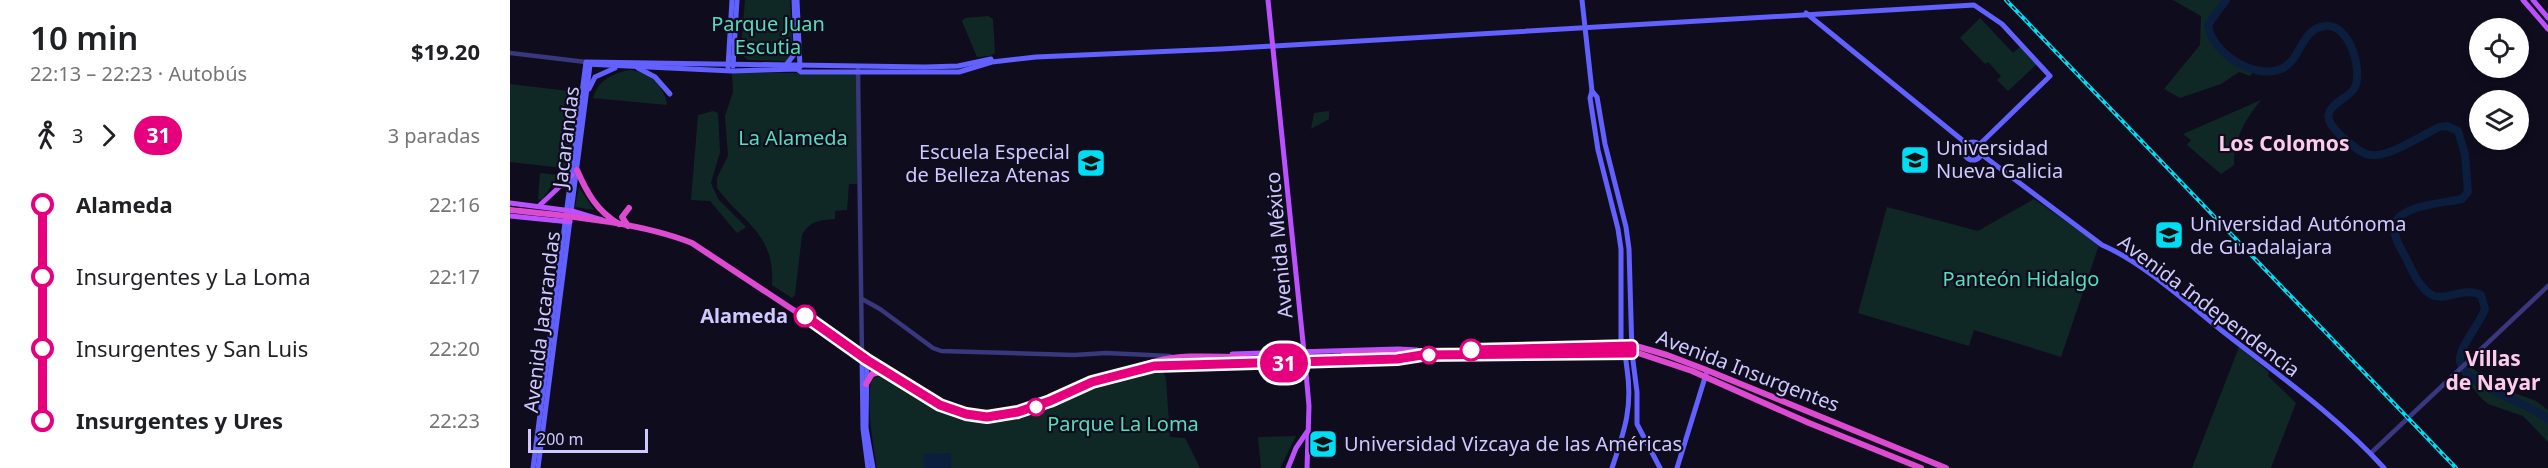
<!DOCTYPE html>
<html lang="es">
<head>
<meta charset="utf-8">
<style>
  body { margin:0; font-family:"Noto Sans",sans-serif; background:#f2f2f2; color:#202124; height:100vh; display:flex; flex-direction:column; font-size:22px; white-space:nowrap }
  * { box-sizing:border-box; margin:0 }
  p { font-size:20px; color:#757577 }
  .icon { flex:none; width:33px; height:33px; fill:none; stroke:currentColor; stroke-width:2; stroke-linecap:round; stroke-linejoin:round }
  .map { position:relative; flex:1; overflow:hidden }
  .drawer { display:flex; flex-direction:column; background:#fff; width:510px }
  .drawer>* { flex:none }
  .badge { padding:0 12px; border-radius:20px; font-size:21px; line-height:39px }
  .fabs { position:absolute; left:1959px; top:18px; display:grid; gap:12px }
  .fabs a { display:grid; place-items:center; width:60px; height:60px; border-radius:50%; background:#fff; box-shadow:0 3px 9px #0003; font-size:30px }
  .scale { position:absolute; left:18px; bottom:15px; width:120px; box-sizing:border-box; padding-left:6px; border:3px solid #cec9ff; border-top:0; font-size:16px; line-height:21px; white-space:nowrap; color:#cec9ff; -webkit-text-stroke:4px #0f0c1e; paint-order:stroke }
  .map>.badge { position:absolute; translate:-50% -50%; box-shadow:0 0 0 3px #fff }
  .legs { display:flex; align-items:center; gap:9px; height:66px; padding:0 30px; font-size:20px }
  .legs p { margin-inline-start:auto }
  .overview { display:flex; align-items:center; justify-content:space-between; height:102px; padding:0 30px }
  h1 { font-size:33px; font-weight:600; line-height:45px }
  ul { padding:0 30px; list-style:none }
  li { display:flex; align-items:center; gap:21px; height:72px; font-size:22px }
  li i { display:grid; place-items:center; width:9px; height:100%; margin:0 8px; background:currentColor }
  li i::after { content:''; width:15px; height:15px; margin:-8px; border:4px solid; border-radius:50%; background:#fff }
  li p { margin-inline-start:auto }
  li:first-child i { background:linear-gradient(#0000 50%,currentColor 0) }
  li:last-child i { background:linear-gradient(currentColor 50%,#0000 0) }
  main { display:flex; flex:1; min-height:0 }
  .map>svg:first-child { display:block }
  .green { fill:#0f2826 }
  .water { fill:#0b1e3e }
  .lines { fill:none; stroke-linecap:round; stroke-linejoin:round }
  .river { stroke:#0b1e3e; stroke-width:8 }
  .trunk-tunnel { stroke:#2c2840; stroke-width:6; stroke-dasharray:6 3; stroke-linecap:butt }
  .tertiary { stroke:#39377d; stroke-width:4.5 }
  .secondary { stroke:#6260fe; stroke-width:5 }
  .primary { stroke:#bb51fe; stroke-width:5 }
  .trunk { stroke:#dc4bcf; stroke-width:6 }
  .rail-casing { stroke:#01ddf2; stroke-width:4 }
  .rail { stroke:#0f0c1e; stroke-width:1.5; stroke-dasharray:4.5; stroke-linecap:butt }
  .line-1-casing { stroke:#fff; stroke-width:14 }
  .line-1 { stroke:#e6007e; stroke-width:9 }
  .stop-1-dot { fill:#fff; stroke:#e6007e; stroke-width:3 }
  .labels { text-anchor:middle; stroke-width:4.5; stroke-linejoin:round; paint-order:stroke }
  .park-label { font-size:20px; fill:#56ddba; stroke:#0f0c1e }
  .street-label { font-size:20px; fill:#cec9ff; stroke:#0f0c1e }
  .poi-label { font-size:20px; fill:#cec9ff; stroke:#0f0c1e; text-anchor:start }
  .stop-label { font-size:20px; font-weight:bold; fill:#cec9ff; stroke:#0f0c1e; text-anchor:end }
  .neighbourhood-label { font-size:21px; font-weight:bold; fill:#ffcbed; stroke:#0f0c1e }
</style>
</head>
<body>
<main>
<section class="drawer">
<div class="overview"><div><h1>10 min</h1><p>22:13 – 22:23 · Autobús</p></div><b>$19.20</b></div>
<div class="legs"><svg class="icon" aria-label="walk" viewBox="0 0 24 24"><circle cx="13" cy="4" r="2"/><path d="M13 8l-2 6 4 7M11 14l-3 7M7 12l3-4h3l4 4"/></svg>3<svg class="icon" aria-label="forward" viewBox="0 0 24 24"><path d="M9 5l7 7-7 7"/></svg><b class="badge" style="background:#e6007e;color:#fff">31</b><p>3 paradas</p></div>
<ul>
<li><i style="color:#e6007e"></i><b>Alameda</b><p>22:16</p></li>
<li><i style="color:#e6007e"></i><span>Insurgentes y La Loma</span><p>22:17</p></li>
<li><i style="color:#e6007e"></i><span>Insurgentes y San Luis</span><p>22:20</p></li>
<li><i style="color:#e6007e"></i><b>Insurgentes y Ures</b><p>22:23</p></li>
</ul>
</section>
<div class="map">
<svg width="2038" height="468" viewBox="0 0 2038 468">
  <rect width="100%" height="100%" fill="#0f0c1e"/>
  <g class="green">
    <polygon points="235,0 280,0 283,53 278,61 238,60 234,57 231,48"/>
    <path d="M1663,0H1720C1681,35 1715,51 1746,69L1740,76L1729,72L1711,84L1670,98L1654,89L1690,45L1691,16Z"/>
    <polygon points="478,16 483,19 485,53 480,56 467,57 452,21 455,18"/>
    <polygon points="1470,18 1503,53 1511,46 1528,63 1498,91 1487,80 1491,76 1478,62 1475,64 1450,38"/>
    <path d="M120,70C139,72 154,85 157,105L83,98C88,80 103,73 120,70Z"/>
    <path d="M222,72L347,74V184H339L337,210L325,211V219C310,220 299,221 292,235L285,295L282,298L262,285C265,233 234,224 207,188V178L218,156L215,116L223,92Z"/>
    <polygon points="0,84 67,92 58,163 53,168 0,162"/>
    <path d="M1751,100C1735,120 1724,138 1724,165L1711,174L1677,145L1681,140L1673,134Z"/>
    <polygon points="203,111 208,113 210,152 201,183 208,199 236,227 227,233 200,201 181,200 188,115"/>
    <polygon points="819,111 819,119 801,129 804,113"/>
    <polygon points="30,173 48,175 32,200 28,199"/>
    <polygon points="69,187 84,210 65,207"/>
    <polygon points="1524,199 1589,245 1551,357 1464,330 1459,346 1348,313 1377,207 1468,231"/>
    <polygon points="1729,347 1759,372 1758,376 1786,403 1761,468 1682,468"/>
    <polygon points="1960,367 1991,388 2026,401 2038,410 2038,442 2013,416 1978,404 1971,398 1953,376 1952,373"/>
    <path d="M650,370L653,372L656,378L660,437L675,438L690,468H367C364,450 354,394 363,379L370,376L375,377C400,394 426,414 456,420C524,434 583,375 650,370Z"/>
    <polygon points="786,436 770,468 751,468 748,437"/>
  </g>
  <polygon class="water" points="441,453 441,468 413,468 413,454"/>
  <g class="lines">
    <path class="river" d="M1716,0L1698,25C1702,53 1744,80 1771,69C1792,60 1790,29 1815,26C1839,23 1853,69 1845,87C1840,98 1823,101 1819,113C1816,122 1826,130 1831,136C1840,143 1850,154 1862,155C1879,157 1913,135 1929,127L1937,126L1948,131L1955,154L1958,192L1952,199C1936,203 1885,205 1884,228C1884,238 1891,249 1896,258C1902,270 1909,288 1922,295C1936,302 1953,286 1971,295L1975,309C1970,323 1951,345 1950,358C1947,383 2021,404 2038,419"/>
    <polyline class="trunk-tunnel" points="734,357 834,354"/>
    <g class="tertiary">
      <polyline points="0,53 76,62"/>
      <polyline points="348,70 352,356"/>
      <polyline points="352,299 370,309 423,348 431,351 564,355 596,353 660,356"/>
      <polyline points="1861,453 2038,286"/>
    </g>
    <g class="secondary">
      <polyline points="284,0 286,49"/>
      <polyline points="287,0 290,67"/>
      <path d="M1072,0L1082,91L1080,98L1088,150L1108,229L1111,249V346C1116,354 1116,361 1117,369C1123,408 1114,432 1102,468"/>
      <polyline points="1296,13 1457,144"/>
      <polyline points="76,64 222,71 287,69 291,72 449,72 482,62 526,57 711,49 1464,5 1492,24 1540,76 1469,145"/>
      <polyline points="276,65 286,52"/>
      <polyline points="223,66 227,0"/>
      <polyline points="218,67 222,0"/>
      <polyline points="128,68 145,77 160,94"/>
      <polyline points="79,89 85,77 105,68"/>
      <polyline points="1082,91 1087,97 1095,144 1116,227 1119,249 1122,353 1127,392 1127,424 1150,468"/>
      <circle cx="1463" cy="151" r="9"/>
      <path d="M1471,154L1592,245C1632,262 1676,302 1711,330C1767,374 1826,415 1874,468"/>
      <polyline points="352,356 353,429 358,468"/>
      <polyline points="357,360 356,428 363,468"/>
      <polyline points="23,468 76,62 415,67 448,66 481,59"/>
      <polyline points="28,468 80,65"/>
      <polyline points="1167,468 1197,371"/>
    </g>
    <g class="primary">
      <polyline points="758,0 795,362 799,406 797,468"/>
      <polyline points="2013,0 2038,29"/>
      <polyline points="2023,0 2038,18"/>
      <polyline points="0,203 62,211 92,220"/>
      <polyline points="29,206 62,175"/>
      <polyline points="0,216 60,222"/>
      <polyline points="722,354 888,349 907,350"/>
      <polyline points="621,371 652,365 887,359 912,355"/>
      <polyline points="778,468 786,448 797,432"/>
    </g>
    <g class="trunk">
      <path d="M67,170C77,193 87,211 109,224"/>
      <path d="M0,210C57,216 129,222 182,243L409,393C424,401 438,410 455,414C501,425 540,398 581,382C603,374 625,367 647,361C674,354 706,357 734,357"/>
      <polyline points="118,226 112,217 119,208"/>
      <polyline points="834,354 1126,346 1157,355 1194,369 1436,468"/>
      <polyline points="925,355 1128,353 1182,371 1299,423 1411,468"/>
      <polyline points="356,384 362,374 374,371"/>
    </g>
    <g class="rail-casing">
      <polyline id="rail" points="1496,0 1946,468"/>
    </g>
    <use href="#rail" class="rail"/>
  </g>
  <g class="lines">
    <g class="line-1-casing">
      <polyline id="line-1" points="295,316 357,360 430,405 456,414 477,417 508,412 540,401 582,382 644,366 887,359 912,355 1122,353 1122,346 961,350"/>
    </g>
    <use href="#line-1" class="line-1"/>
  </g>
  <defs>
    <g id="university-square" transform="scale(1.5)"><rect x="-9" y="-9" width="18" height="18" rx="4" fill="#01ddf2" stroke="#0f0c1e"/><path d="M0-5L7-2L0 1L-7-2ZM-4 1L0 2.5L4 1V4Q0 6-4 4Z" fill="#111"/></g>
  </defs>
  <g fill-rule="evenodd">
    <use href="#university-square" x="1405" y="160"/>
    <use href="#university-square" x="581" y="163"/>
    <use href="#university-square" x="1659" y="235"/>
    <use href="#university-square" x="813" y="444"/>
  </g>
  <g class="stop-1-dot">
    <circle cx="295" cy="316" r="10"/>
    <circle cx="961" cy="350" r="10"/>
    <circle cx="919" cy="355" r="8"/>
    <circle cx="526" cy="407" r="8"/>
  </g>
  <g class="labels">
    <g class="park-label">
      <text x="258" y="31">Parque Juan<tspan x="258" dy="23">Escutia</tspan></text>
      <text x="283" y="145">La Alameda</text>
      <text x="1511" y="286">Panteón Hidalgo</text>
      <text x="613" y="431">Parque La Loma</text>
    </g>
    <g class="street-label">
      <text transform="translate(56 137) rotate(-83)" y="7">Jacarandas</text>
      <text transform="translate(769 245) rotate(-95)" y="7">Avenida México</text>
      <text transform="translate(1699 306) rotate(37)" y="7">Avenida Independencia</text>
      <text transform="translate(32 322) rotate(-83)" y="7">Avenida Jacarandas</text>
      <text transform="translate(1238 371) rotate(21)" y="7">Avenida Insurgentes</text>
    </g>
    <g class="poi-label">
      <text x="1426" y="155">Universidad<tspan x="1426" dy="23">Nueva Galicia</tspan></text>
      <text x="560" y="159" text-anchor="end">Escuela Especial<tspan x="560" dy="23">de Belleza Atenas</tspan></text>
      <text x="1680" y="231">Universidad Autónoma<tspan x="1680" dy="23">de Guadalajara</tspan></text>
      <text x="834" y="451">Universidad Vizcaya de las Américas</text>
    </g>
    <g class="stop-label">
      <text x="278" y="323">Alameda</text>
    </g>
    <g class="neighbourhood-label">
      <text x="1774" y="151">Los Colomos</text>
      <text x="1983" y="366">Villas<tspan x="1983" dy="24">de Nayar</tspan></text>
    </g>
  </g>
</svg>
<div class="fabs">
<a><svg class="icon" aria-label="locate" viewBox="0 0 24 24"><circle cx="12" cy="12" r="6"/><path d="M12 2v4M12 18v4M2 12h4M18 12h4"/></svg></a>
<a><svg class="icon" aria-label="layers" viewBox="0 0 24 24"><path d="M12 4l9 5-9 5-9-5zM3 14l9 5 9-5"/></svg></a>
</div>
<div class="scale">200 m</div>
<b class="badge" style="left:774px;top:363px;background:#e6007e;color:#fff">31</b>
</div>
</main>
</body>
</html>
